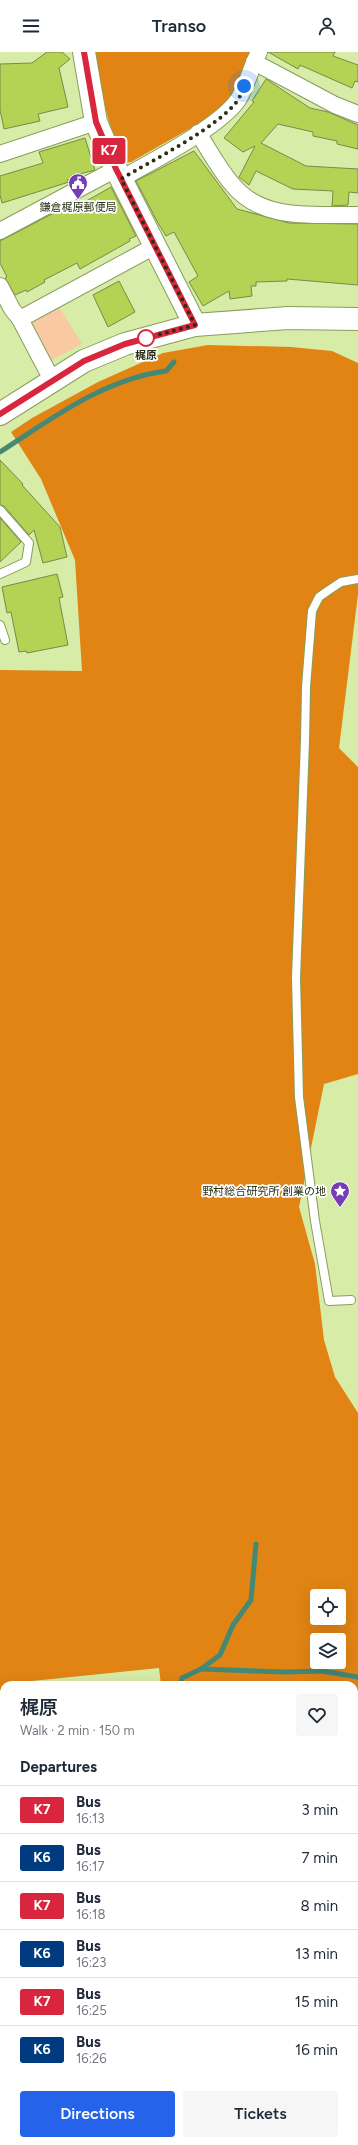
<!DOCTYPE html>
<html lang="en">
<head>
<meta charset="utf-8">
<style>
  body { margin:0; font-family:Figtree,"Noto Sans JP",sans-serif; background:#f6f6f7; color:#1f2937; height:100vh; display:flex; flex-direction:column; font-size:15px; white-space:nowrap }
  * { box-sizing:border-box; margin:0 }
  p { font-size:13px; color:#747a83 }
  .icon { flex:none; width:22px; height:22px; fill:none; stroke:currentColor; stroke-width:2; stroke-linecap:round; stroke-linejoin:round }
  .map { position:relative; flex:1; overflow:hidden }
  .panel { position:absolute; left:0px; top:1629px; width:358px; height:464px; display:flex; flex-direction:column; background:#fff; border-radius:12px 12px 0 0; box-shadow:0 4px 16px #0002 }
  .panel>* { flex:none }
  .badge { padding:0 8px; border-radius:3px; font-size:14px; line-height:26px }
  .tools { position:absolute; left:310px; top:1537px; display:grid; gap:8px }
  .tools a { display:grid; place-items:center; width:36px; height:36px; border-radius:4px; background:#fff; box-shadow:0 4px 16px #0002; font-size:20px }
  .you { position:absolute; width:20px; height:20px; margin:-10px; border:3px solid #fff; border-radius:50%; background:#1a73e8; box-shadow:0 0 0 6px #1a73e833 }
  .map>.badge { position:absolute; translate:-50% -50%; box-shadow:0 0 0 2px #fff }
  h2 { padding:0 20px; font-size:15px; line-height:36px }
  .round { display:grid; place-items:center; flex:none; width:42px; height:42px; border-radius:4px; background:#f6f6f7 }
  .head { display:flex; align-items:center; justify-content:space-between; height:68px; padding:0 20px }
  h1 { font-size:19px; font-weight:600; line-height:30px }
  .cta { display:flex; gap:8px; margin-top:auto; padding:8px 20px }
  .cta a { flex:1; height:46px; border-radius:4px; background:#2563eb; color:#fff; font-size:16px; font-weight:600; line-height:46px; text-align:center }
  .cta a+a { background:#f6f6f7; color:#1f2937 }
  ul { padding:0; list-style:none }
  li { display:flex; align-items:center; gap:12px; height:48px; padding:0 20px; border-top:1px solid #e0e1e3 }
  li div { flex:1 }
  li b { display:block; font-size:15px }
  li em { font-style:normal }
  li .badge { min-width:44px; font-weight:700; text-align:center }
  header { display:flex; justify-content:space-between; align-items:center; height:52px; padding:0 20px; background:#fff; font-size:18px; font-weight:600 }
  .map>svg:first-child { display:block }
  .green { fill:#f8c9a2 }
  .forest { fill:#e18414; fill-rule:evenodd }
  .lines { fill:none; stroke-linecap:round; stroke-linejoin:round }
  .stream { stroke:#438976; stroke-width:5 }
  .building { fill:#b4d355; stroke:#788a48 }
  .lane-casing { stroke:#8a9d5a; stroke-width:10 }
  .street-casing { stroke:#8a9d5a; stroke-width:18 }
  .secondary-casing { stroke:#8a9d5a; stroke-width:24 }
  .lane { stroke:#fff; stroke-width:8 }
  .street { stroke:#fff; stroke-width:16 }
  .secondary { stroke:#fff; stroke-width:22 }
  .line-casing { stroke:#fff; stroke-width:9 }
  .line { stroke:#d7263d; stroke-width:6 }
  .walk { stroke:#283014; stroke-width:4; stroke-dasharray:0 7.2 }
  .stop-dot { fill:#fff; stroke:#d7263d; stroke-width:2 }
  .labels { text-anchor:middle; stroke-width:3.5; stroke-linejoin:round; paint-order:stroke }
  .poi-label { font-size:11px; fill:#283014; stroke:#fff }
  .stop-label { font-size:11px; font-weight:bold; fill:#283014; stroke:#fff }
</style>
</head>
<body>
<header><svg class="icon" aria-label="menu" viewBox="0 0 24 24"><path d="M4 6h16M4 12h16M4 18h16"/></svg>Transo<svg class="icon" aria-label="person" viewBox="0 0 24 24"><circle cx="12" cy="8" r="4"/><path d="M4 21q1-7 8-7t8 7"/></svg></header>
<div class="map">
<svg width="358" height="2093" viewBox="0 0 358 2093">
  <rect width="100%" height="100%" fill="#d7eca7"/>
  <polygon class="green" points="59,255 82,292 48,310 30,277 32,269"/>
  <g class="forest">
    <path d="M96,0H251L230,47L212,64L131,110L125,111C108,76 100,39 96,0Z"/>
    <path d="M208,293L291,295L332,299L358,311V542L339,696L358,715V1022L324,1032L299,1155L315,1212L324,1288L335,1325L358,1361V2093H177L179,2089H354V1633H161L159,1616L32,1629L22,1633H4V1639L0,1641V618L82,619L75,508L41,427L11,380L32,366L98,330L163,301ZM317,1544H339V1566H317ZM317,1588H339V1610H317Z"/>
    <polygon points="4,1742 4,1976 0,1979 0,1743"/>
    <polygon points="72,2089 139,2089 134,2093 94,2093"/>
  </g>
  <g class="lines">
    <g class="stream">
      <path d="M0,400C51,367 104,327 166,319L174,310"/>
      <polyline points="201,1617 285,1620 322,1619 358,1625"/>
      <polyline points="180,1633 182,1626 201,1617 220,1603 233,1573 251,1548 256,1492"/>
    </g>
  </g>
  <g class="building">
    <polygon points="47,0 62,0 70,7 59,16 68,55 38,62 40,69 4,77 0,58 0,12 32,11"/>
    <polygon points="268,0 335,0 333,4 358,13 358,30 355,29 352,36 300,13 298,17"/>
    <polygon points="266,27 310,56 328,60 358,73 358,97 337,92 337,89 313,84 313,80 278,72 261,91 306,114 358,117 358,141 349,140 348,153 332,154 333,139 293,137 256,119 249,133 239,125 255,94 243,100 224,86 254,50 252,49"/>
    <polygon points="85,86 95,118 76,123 76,125 67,128 69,130 2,151 0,143 0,124 43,111 39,100"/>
    <polygon points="194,99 237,157 289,171 358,172 358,233 287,227 287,229 256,230 256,234 251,234 252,244 230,247 229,239 203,254 189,230 198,224 174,180 166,184 158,171 136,129"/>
    <polygon points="111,135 136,184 129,187 130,189 80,217 77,211 44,228 45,230 27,240 26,238 15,243 5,226 7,225 0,211 0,189 79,148 81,152"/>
    <polygon points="119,229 135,260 108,275 93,243"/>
    <polygon points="0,408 23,432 22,433 60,475 67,505 43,511 34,478 29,483 4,454 0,453"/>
    <polygon points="0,466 21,490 0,510"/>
    <polygon points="57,522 63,545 59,546 68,593 27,601 26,599 19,600 11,560 7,561 2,535"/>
  </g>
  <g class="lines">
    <g class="lane-casing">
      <g id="lane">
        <polyline points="0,458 29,491 26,510 0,522"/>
        <polyline points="0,573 5,588"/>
        <polyline points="351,1248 329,1249 315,1169 299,1045 296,926 305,689 306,635 312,559 319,545 329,538 341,530 358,527"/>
        <polyline points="0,1694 4,1682"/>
        <polyline points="0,1704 4,1711"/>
        <polyline points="0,1729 4,1725"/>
      </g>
    </g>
    <g class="street-casing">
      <g id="street">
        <polyline points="254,10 335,53 358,62"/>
        <path d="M198,81C209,98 219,117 232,132C262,170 315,162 358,163"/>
        <polyline points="0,102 96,70"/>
        <path d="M121,127C152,109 218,76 238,48C247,34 251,15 259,0"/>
        <polyline points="0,179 116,117"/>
        <polyline points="0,234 12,257 20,267 52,328"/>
        <polyline points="20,267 155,194"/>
      </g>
    </g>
    <g class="secondary-casing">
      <g id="secondary">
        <polyline points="84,0 96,70 116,117 195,273"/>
        <polyline points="0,362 84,309 125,292 195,273 288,266 358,267"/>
      </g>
    </g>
    <use href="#lane" class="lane"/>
    <use href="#street" class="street"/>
    <use href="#secondary" class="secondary"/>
  </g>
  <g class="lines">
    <g class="line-casing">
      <polyline id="line" points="0,362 84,309 125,292 195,273 116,117 96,70 84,0"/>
    </g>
    <use href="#line" class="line"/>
    <path class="walk" d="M146,286L195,273L121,127C151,109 219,75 238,48C241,43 242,38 244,34"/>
  </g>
  <defs>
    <g id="civic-pin" transform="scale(1)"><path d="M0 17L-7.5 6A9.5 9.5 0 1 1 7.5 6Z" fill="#763eb4" stroke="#fff"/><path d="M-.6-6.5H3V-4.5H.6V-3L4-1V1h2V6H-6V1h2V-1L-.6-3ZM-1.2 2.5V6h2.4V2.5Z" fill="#fff"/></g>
    <g id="sight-pin" transform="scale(1)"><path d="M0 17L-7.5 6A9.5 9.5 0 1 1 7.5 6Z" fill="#763eb4" stroke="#fff"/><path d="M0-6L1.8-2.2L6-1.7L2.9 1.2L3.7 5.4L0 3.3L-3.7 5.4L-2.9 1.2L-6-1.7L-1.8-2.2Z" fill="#fff"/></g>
  </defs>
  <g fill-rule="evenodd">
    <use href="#civic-pin" x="78" y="131"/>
    <use href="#sight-pin" x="340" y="1139"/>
  </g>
  <circle class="stop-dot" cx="146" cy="286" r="8"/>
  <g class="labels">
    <g class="poi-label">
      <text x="78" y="159">鎌倉梶原郵便局</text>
      <text x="326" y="1143" text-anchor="end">野村総合研究所 創業の地</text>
    </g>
    <g class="stop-label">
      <text x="146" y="307">梶原</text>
    </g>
  </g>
</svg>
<div class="tools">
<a><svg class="icon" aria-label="locate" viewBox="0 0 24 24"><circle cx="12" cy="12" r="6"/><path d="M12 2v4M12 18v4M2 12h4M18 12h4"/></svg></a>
<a><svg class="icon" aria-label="layers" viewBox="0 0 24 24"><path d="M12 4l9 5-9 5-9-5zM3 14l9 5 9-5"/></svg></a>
</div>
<div class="you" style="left:244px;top:34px"></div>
<b class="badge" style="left:109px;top:99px;background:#d7263d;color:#fff">K7</b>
<section class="panel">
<div class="head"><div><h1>梶原</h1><p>Walk · 2 min · 150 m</p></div><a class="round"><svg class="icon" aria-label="heart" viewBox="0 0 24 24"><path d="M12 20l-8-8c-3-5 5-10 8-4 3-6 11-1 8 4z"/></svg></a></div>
<h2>Departures</h2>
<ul>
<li><span class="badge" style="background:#d7263d;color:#fff">K7</span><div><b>Bus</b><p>16:13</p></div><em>3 min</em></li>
<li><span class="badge" style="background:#003b80;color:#fff">K6</span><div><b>Bus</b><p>16:17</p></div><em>7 min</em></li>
<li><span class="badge" style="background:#d7263d;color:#fff">K7</span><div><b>Bus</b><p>16:18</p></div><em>8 min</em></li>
<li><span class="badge" style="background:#003b80;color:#fff">K6</span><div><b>Bus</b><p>16:23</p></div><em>13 min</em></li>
<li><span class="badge" style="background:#d7263d;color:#fff">K7</span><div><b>Bus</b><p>16:25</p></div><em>15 min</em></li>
<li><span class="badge" style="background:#003b80;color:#fff">K6</span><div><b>Bus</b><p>16:26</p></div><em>16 min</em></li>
</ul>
<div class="cta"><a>Directions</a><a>Tickets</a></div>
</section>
</div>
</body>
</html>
